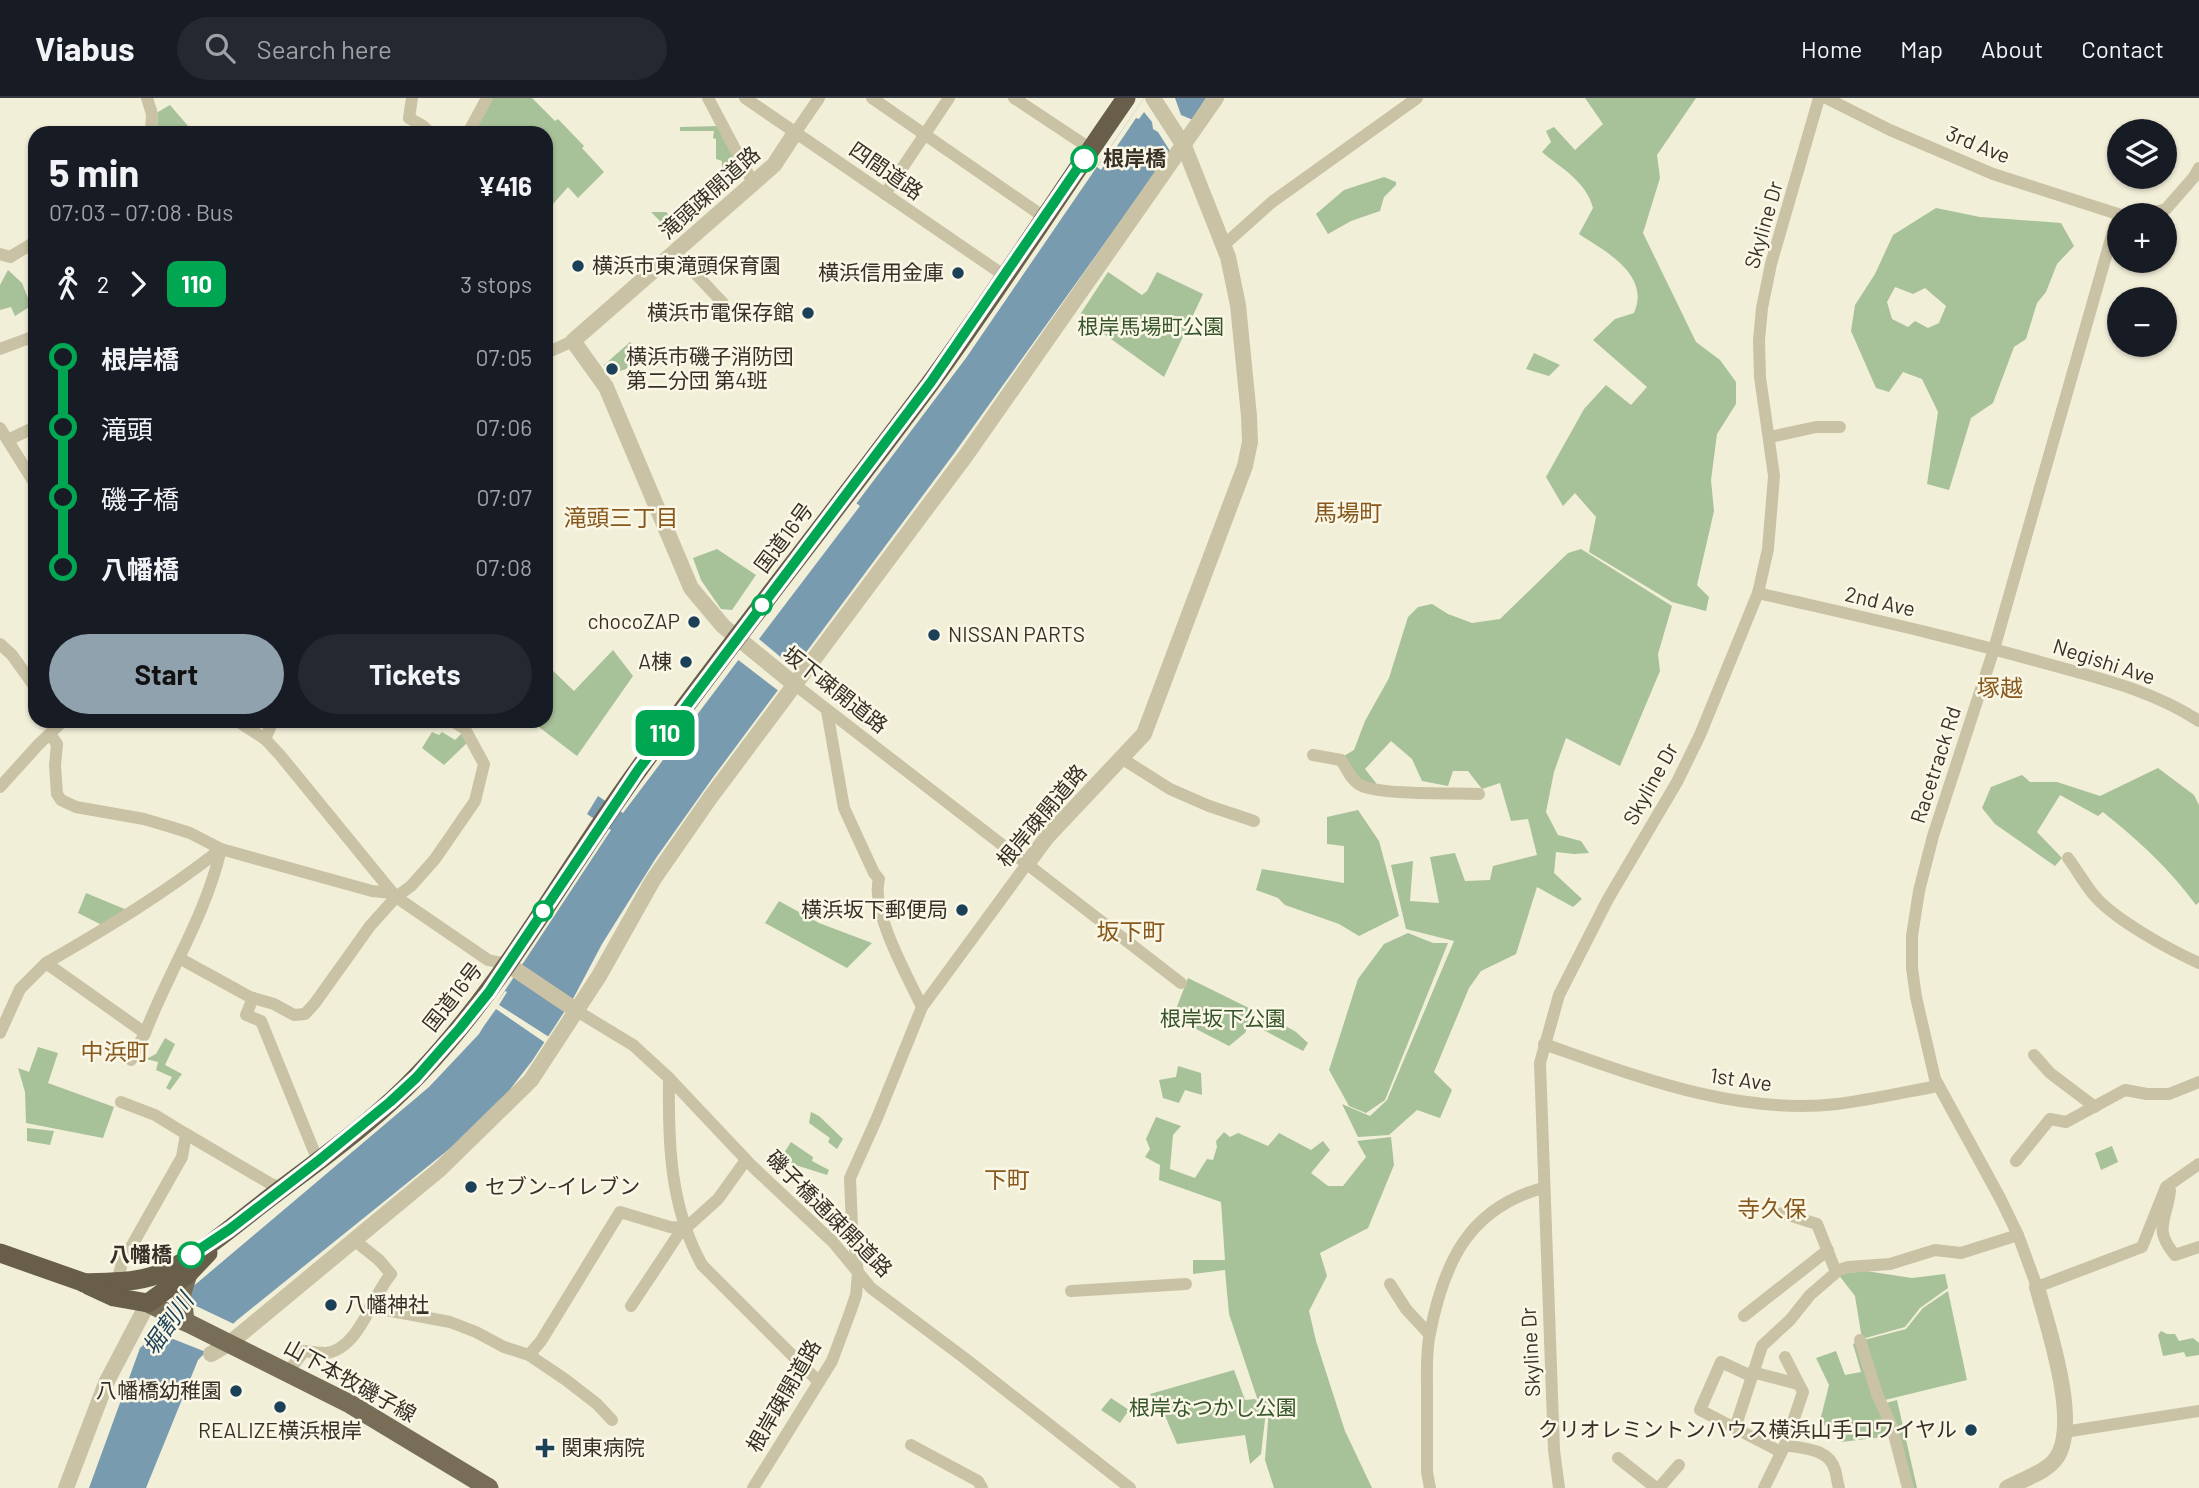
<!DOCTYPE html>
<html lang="en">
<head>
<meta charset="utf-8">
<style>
  body { margin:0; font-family:Barlow,"Noto Sans JP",sans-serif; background:#242831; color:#f1f3f6; height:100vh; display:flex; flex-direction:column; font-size:26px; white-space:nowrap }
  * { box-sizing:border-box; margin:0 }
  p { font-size:23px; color:#9ea1a6 }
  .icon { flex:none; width:38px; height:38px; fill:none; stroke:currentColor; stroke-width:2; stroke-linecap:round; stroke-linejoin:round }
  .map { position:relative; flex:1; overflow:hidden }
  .side { position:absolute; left:28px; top:28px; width:525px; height:602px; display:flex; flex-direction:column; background:#171b24; border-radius:21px; box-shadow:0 2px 5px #0004 }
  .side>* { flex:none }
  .badge { padding:0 14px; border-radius:10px; font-size:24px; line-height:46px }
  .fabs { position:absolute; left:2107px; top:21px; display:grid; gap:14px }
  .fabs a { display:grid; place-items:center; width:70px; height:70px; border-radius:50%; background:#171b24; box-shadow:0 2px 5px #0004; font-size:35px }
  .map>.badge { position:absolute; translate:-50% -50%; box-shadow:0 0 0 4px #fff }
  .legs { display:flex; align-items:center; gap:10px; height:77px; padding:0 21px; font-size:23px }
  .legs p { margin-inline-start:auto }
  .overview { display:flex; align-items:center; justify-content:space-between; height:119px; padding:0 21px }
  h1 { font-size:38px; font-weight:700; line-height:52px }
  .button { display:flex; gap:14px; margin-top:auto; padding:14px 21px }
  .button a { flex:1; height:80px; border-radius:42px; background:#91a2af; color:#111; font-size:28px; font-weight:700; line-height:80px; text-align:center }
  .button a+a { background:#242831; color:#f1f3f6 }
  ul { padding:0 21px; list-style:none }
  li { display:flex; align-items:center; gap:24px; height:70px; font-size:26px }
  li i { display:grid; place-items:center; width:10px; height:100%; margin:0 9px; background:currentColor }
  li i::after { content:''; width:18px; height:18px; margin:-9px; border:5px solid; border-radius:50%; background:#171b24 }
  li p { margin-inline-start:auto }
  li:first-child i { background:linear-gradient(#0000 50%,currentColor 0) }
  li:last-child i { background:linear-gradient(currentColor 50%,#0000 0) }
  header { display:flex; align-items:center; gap:42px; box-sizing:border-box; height:98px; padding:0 35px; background:#171b24; border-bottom:2px solid #363941 }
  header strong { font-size:33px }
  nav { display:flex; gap:38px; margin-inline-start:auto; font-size:24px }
  .search { width:490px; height:63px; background:#242831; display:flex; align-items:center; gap:18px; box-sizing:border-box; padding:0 24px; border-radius:38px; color:#9ea1a6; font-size:26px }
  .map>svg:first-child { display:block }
  .green { fill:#a7c199; fill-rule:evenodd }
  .water { fill:#789bb0 }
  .pier { fill:#f2efd9 }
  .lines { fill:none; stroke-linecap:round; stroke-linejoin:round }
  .minor { stroke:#cac2a5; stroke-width:12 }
  .tertiary { stroke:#cac2a5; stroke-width:16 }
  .primary { stroke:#786d57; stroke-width:19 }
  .trunk { stroke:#685e4a; stroke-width:19 }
  .line-1-casing { stroke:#fff; stroke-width:16 }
  .line-1 { stroke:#00a651; stroke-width:10 }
  .stop-1-dot { fill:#fff; stroke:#00a651; stroke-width:3.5 }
  .poi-dot { fill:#1b4058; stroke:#faf7e6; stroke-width:2.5 }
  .labels { text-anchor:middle; stroke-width:5; stroke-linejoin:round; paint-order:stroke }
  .street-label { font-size:21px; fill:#363027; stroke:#faf7e6 }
  .stop-label { font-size:21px; font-weight:bold; fill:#363027; stroke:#faf7e6; text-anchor:start }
  .poi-label { font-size:21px; fill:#363027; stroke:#faf7e6; text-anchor:end }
  .park-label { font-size:21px; fill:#37552a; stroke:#faf7e6 }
  .neighbourhood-label { font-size:23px; fill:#87591e; stroke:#faf7e6 }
  .water-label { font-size:23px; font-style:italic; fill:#1b4058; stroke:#faf7e6 }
</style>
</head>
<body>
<header>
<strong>Viabus</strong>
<div class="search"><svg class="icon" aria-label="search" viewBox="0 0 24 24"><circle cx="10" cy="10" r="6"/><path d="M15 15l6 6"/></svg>Search here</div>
<nav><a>Home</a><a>Map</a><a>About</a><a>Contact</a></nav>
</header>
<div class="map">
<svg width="2199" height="1390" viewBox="0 0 2199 1390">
  <rect width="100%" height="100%" fill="#f2efd9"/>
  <g class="green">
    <polygon points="493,0 532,0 555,23 558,21 584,48 582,50 604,74 578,100 568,89 546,114 546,35 472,35"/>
    <path d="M1585,0H1696L1657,57L1660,80L1643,135L1696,244L1720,262L1736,284V306L1717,336L1711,382L1714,413L1697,487L1709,499L1706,513L1672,504L1589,454L1596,419L1575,395L1563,408L1546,379L1584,311L1606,287L1631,307L1647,289L1593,242L1615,221L1634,215C1651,177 1605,153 1579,136L1593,110C1586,83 1562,71 1542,54L1551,44L1546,33L1554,29L1575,52L1603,26Z"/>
    <polygon points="170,7 194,35 157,35 158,14"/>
    <polygon points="720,28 746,75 731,88 722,77 722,63 716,61 716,41 713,40 714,33 680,33 680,29"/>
    <polygon points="1384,79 1396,84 1396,87 1384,99 1380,113 1351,123 1328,136 1316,116 1344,92"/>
    <polygon points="695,108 702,114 674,137 651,114 666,114 671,119 680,111 685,116"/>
    <path d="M1936,110L1980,119L2061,125L2074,148L2057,166L2046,194L2037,205L2026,241L2014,249L1993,305L1971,320L1949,392L1927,386L1938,314L1922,281L1903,274L1889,294L1876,290L1851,233L1855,207L1875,176L1893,137ZM1895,189L1913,196L1925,190L1946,208L1939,225L1928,230L1915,223L1908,229L1892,221L1887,204Z"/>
    <polygon points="8,172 22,185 31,208 15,218 11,209 0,212 0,187"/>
    <polygon points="1108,174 1142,197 1147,193 1157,174 1203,196 1164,279 1079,218"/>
    <polygon points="630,244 640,255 626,271 620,273 616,264 605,269 604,267"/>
    <polygon points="1534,255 1560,267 1549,278 1526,271"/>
    <polygon points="717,451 756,477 732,512 721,511 701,482 693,460"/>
    <polygon points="1581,451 1672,508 1658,556 1660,573 1620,668 1566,640 1554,674 1546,714 1558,737 1581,743 1589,755 1574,756 1556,754 1554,775 1582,801 1573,809 1537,789 1516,856 1481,873 1469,890 1434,974 1452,992 1440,1020 1417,1012 1389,1037 1358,1039 1342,1006 1370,1018 1387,1002 1454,843 1406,831 1391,767 1413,763 1410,803 1439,805 1430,759 1455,755 1465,783 1490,782 1493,768 1537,757 1528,721 1511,723 1500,685 1482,691 1468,673 1453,673 1448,688 1422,683 1412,661 1391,643 1365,671 1376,685 1375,689 1358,682 1342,659 1354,652 1365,623 1389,580 1408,519 1418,509 1432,506 1448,516 1472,525 1500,521 1568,455"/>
    <polygon points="613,552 633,578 577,658 531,623 546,623 546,566 574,593"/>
    <polygon points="432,634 439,637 442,634 455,642 462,635 467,645 444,667 422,650"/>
    <path d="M2158,670L2194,697L2199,707V804L2196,807C2168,769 2139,743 2103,714L2098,718L2060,697L2037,734L2062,760L2055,768L1995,726L1982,710L1991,689L2022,677L2030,684H2057L2100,698Z"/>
    <polygon points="1358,712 1379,743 1399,818 1359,838 1339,826 1285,807 1278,800 1256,792 1262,771 1344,785 1344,748 1327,746 1327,719"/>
    <polygon points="86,795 127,812 102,827 78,815"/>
    <polygon points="779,803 819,825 872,845 847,870 765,825"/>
    <polygon points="1408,835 1433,845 1448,845 1385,1002 1366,1015 1349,1008 1329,972 1358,881 1384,846"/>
    <polygon points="1188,880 1255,913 1245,935 1229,948 1173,919"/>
    <polygon points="1263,915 1296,934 1308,945 1303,953 1258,929"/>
    <polygon points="165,940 175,946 165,967 182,976 170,992 166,990 172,979 156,972 158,964 146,961 156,956"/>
    <polygon points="38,949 58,955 48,985 114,1009 103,1040 26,1025 25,994 18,970 29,974"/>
    <polygon points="1178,968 1201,975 1202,997 1185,992 1179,1005 1163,1000 1159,982 1176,979"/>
    <polygon points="811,1014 819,1018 843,1041 837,1051 828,1044 830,1040 809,1025"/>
    <polygon points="1156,1019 1181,1028 1173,1037 1170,1071 1195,1080 1207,1061 1213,1062 1217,1049 1216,1043 1224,1034 1230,1039 1238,1035 1268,1048 1279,1035 1311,1052 1323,1043 1330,1052 1311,1075 1328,1088 1343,1088 1366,1059 1357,1043 1391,1039 1394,1067 1368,1130 1320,1155 1327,1178 1309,1213 1316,1243 1345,1333 1372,1390 1274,1390 1265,1362 1269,1311 1257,1300 1229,1216 1225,1172 1193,1176 1193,1162 1225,1162 1221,1104 1159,1082 1160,1067 1145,1059 1150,1051 1146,1041"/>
    <polygon points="27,1030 54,1033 50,1047 27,1043"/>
    <polygon points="791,1044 813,1059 812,1063 829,1072 827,1077 783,1063 771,1061 777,1052 784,1055"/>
    <polygon points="2112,1048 2118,1064 2101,1072 2095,1055"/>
    <polygon points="1866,1173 1912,1180 1945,1176 1948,1190 1920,1210 1905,1229 1862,1241 1855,1198 1838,1176"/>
    <polygon points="1948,1193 1967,1282 1885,1302 1864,1242 1906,1231 1923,1210"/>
    <polygon points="2161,1233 2167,1236 2175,1236 2179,1243 2193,1240 2199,1245 2199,1257 2186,1259 2184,1254 2163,1258 2158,1237"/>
    <polygon points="1859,1243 1892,1338 1841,1344 1841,1329 1819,1327 1829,1287 1816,1260 1836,1253 1845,1277 1861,1274 1853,1246"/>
    <polygon points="1234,1272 1245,1302 1255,1301 1266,1313 1261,1356 1250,1366 1245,1337 1177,1346 1166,1320 1150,1296"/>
    <polygon points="1111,1300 1129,1312 1120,1325 1101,1312"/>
    <polygon points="1897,1302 1917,1390 1910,1390 1886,1305"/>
  </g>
  <polygon class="water" points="1144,0 1206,0 1180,40 953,357 714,678 656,760 602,846 574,899 532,963 508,994 453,1048 236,1223 198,1262 146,1390 89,1390 140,1250 157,1235 190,1191 429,989 479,936 500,900 611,732 587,716 598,698 623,715 966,260"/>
  <g class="pier">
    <polygon points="1144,0 1175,0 1181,17 1193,22 1170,53 1158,34 1153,31 1152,24 1144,14 1139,21 1136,20 1101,72 1097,69"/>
    <polygon points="856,405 860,408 759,541 796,572 780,594 737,561"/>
    <polygon points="505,893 507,894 499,907 549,939 558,924 561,926 547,946 496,911 476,939 474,938"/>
    <polygon points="191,1187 192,1204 194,1207 234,1226 206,1254 153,1233"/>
  </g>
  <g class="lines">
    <g class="minor">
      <polyline points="147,0 152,16 151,35"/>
      <polyline points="412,0 409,20 423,28 430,35"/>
      <polyline points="708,0 753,85"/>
      <polyline points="745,0 1005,178"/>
      <polyline points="872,0 1044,119"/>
      <polyline points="1014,0 1091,51"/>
      <polyline points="1826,0 1890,32 1993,76 2121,117"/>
      <polyline points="468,35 487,0"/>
      <polyline points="795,35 819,0"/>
      <polyline points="885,96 949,0"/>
      <polyline points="2143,117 2166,111 2194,79 2199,70"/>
      <polyline points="2119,120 2114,130 1994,551 1933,738 1919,793 1912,838 1912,870 1916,899 1935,981 2000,1100 2018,1137 2037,1189 2142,1149 2166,1089 2199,1066"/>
      <polyline points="1225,146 1272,104 1417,0"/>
      <polyline points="675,154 723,205"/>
      <polyline points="0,156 10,159 35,144"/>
      <polyline points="0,251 35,238"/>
      <polyline points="546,255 573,243"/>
      <polyline points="0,330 35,386"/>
      <polyline points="1770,339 1816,329 1840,329"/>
      <polyline points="8,342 35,329"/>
      <path d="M1758,495C1853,517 1950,538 2044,565C2098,580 2152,592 2199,623"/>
      <polyline points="0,546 12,557 35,589"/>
      <polyline points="794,586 1181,885"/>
      <path d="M827,613L844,710L874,775L879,781C870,813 908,879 922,909"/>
      <polyline points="237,623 265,641 280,657 396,799 488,862 507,866"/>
      <polyline points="50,636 57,646 55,667 57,696 61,702 76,709 144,721 171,729 190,735 221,751 372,793 392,795"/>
      <polyline points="265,641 273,623"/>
      <path d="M1313,657L1341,662C1347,671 1352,684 1362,688C1384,697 1452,695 1479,696"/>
      <polyline points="1121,660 1170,691 1209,708 1254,723"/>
      <polyline points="0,689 38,647 63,623"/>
      <path d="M2068,760C2077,772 2084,785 2093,796C2113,821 2170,852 2199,865"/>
      <polyline points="179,860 250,899 274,906 294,917 305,916 315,905 370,828 396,799 411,788 435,761 475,703 484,666 465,631 452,623"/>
      <path d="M46,865C107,830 165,795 221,751"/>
      <polyline points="253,900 246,917 261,923 318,1063"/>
      <polyline points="577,913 633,947 669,980 753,1069 833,1144 871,1190 967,1262 1130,1390"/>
      <polyline points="0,935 20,891 46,865 145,935 131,962"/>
      <path d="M145,935C169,873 206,817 221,751"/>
      <path d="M1544,946C1639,979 1735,1017 1837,1006C1871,1002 1905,994 1938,988"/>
      <polyline points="2034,957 2050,975 2095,1009"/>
      <path d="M669,980C668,1046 670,1109 702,1167L819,1284"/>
      <polyline points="186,1036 271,1086 282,1090"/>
      <polyline points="2016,1063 2050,1021 2066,1024 2125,992 2147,996 2169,996 2199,984"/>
      <path d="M2170,1093C2166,1124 2153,1131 2175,1157L2199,1149"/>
      <polyline points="1782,1115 1817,1126 1836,1174"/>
      <polyline points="1390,1186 1406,1211 1429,1236"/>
      <polyline points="115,1191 122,1165 182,1059 186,1036 155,1017 121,1004"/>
      <polyline points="1071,1193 1186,1186"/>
      <polyline points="631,1208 678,1137 718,1101 746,1062"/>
      <polyline points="370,1209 450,1224 476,1234 504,1249 529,1257 566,1282 597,1306 612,1322"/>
      <polyline points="1744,1218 1828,1152"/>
      <polyline points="1860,1242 1877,1296 1892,1329 1908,1390"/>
      <polyline points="529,1257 541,1243 620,1114 670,1129 686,1130"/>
      <path d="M288,1274L304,1253C311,1254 319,1255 326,1255C359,1251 372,1198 391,1176L379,1162L354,1142"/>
      <polyline points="1752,1274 1798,1286"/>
      <polyline points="1751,1278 1721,1264 1700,1312 1781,1354"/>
      <polyline points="1735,1330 1762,1248 1790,1222 1810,1197 1839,1172 1848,1169 1890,1166 1935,1152 1961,1155 2018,1137"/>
      <polyline points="2064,1334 2199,1313"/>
      <polyline points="911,1347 978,1383 982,1390"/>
      <path d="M1785,1347C1804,1351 1829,1350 1835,1372C1837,1378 1837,1384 1839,1390"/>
      <polyline points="1618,1360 1656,1390"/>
      <polyline points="753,1390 832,1263 851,1212 856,1197 858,1175 852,1128 850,1080 877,1020 922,909 1027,766"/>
      <path d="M1430,1390L1427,1374C1427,1346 1427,1317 1427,1289C1427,1271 1426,1253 1430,1235C1444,1164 1469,1110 1543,1090"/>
      <polyline points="1559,1390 1554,1352 1540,965 1559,897 1608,801 1677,684 1700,637 1758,495 1768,451 1774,378 1760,279 1759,242 1762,210 1771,166 1819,0"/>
      <polyline points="1659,1390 1679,1367"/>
      <polyline points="1764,1390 1785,1347 1803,1294 1785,1259"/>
    </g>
    <g class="tertiary">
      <polyline points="794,586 723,528 691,490 606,289 573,243 774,67 795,35"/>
      <polyline points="1027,766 1047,739 1144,636 1245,368 1250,344 1249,318 1238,207 1228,159 1184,48 1153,0"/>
      <polyline points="507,866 577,913"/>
      <polyline points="211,1256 230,1245 440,1071 531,982 599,878 653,782 710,700 967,356 1216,0"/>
      <polyline points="66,1390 106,1285 148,1205"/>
      <path d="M2007,1390C2021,1382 2044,1375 2054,1363C2083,1331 2047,1226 2037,1189"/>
    </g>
    <g class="primary">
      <polyline points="148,1205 350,1306 489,1390"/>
      <polyline points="185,1224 182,1195 188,1176"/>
    </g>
    <g class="trunk">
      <polyline points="0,1155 94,1188"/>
      <path d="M84,1185C108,1184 134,1185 156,1177C191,1165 233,1128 263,1105C316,1064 373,1025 419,976C507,884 566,770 641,668C735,539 834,415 929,287C997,194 1060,95 1126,0"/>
      <polyline points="88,1187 114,1199 148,1205 188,1176 208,1155"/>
    </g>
  </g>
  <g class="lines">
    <g class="line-1-casing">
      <polyline id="line-1" points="191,1157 230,1131 318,1063 390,1004 416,980 460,930 489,894 638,672 931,284 1084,61"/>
    </g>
    <use href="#line-1" class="line-1"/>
  </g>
  <g class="stop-1-dot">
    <circle cx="1084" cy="61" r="12"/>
    <circle cx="762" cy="507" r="9"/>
    <circle cx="543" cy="813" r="9"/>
    <circle cx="191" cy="1157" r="12"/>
  </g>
  <g class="poi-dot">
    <circle cx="578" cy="168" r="7"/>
    <circle cx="958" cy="175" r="7"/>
    <circle cx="808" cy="215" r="7"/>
    <circle cx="612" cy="271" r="7"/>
    <circle cx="694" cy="524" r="7"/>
    <circle cx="934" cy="537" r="7"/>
    <circle cx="686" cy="564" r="7"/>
    <circle cx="962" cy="812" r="7"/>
    <circle cx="471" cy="1089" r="7"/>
    <circle cx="331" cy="1207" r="7"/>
    <circle cx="236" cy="1293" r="7"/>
    <circle cx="280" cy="1309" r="7"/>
    <circle cx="1971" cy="1332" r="7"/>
    <path d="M541.5 1339.5h7v7h7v7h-7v7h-7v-7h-7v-7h7z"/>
  </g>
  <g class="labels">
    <g class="street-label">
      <text transform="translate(1978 47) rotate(22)" y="7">3rd Ave</text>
      <text transform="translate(886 73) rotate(35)" y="7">四間道路</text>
      <text transform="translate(710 95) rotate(-42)" y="7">滝頭疎開道路</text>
      <text transform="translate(1764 127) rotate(-74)" y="7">Skyline Dr</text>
      <text transform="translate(784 440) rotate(-53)" y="7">国道16号</text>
      <text transform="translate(1880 504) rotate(13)" y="7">2nd Ave</text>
      <text transform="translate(2104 564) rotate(18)" y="7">Negishi Ave</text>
      <text transform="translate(835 592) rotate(38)" y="7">坂下疎開道路</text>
      <text transform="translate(1936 667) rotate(-72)" y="7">Racetrack Rd</text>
      <text transform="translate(1651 686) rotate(-61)" y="7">Skyline Dr</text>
      <text transform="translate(1042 718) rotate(-50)" y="7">根岸疎開道路</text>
      <text transform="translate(453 899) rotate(-52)" y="7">国道16号</text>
      <text transform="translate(1741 982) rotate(8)" y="7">1st Ave</text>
      <text transform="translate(829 1116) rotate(45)" y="7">磯子橋通疎開道路</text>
      <text transform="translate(1531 1254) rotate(-93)" y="7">Skyline Dr</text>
      <text transform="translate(350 1283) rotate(29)" y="7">山下本牧磯子線</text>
      <text transform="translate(784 1298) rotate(-60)" y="7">根岸疎開道路</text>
    </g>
    <g class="stop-label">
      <text x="1103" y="68">根岸橋</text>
      <text x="172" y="1164" text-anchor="end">八幡橋</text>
    </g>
    <g class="poi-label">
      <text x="592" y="175" text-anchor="start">横浜市東滝頭保育園</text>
      <text x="944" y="182">横浜信用金庫</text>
      <text x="794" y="222">横浜市電保存館</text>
      <text x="626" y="266" text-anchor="start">横浜市磯子消防団<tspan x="626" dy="24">第二分団 第4班</tspan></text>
      <text x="680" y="531">chocoZAP</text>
      <text x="948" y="544" text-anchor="start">NISSAN PARTS</text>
      <text x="672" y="571">A棟</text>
      <text x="948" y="819">横浜坂下郵便局</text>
      <text x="485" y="1096" text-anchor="start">セブン-イレブン</text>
      <text x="345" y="1214" text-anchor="start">八幡神社</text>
      <text x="222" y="1300">八幡橋幼稚園</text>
      <text x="1957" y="1339">クリオレミントンハウス横浜山手ロワイヤル</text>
      <text x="280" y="1340" text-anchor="middle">REALIZE横浜根岸</text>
      <text x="561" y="1357" text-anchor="start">関東病院</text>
    </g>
    <g class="park-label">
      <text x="1151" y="236">根岸馬場町公園</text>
      <text x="1223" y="928">根岸坂下公園</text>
      <text x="1213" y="1317">根岸なつかし公園</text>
    </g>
    <g class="neighbourhood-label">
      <text x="1348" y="423">馬場町</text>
      <text x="621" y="428">滝頭三丁目</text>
      <text x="2000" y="598">塚越</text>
      <text x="1131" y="842">坂下町</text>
      <text x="115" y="962">中浜町</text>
      <text x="1007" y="1090">下町</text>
      <text x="1772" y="1119">寺久保</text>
    </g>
    <g class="water-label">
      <text transform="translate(168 1226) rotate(-55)" y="8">堀割川</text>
    </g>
  </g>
</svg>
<div class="fabs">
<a><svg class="icon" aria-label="layers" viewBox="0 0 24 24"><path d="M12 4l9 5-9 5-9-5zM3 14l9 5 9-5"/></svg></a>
<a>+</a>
<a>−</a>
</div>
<b class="badge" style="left:665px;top:635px;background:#00a651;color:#fff">110</b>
<section class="side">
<div class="overview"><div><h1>5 min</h1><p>07:03 – 07:08 · Bus</p></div><b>¥416</b></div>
<div class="legs"><svg class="icon" aria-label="walk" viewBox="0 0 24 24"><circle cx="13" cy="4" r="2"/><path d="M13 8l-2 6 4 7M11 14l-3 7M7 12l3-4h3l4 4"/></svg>2<svg class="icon" aria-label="forward" viewBox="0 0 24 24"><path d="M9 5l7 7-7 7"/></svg><b class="badge" style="background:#00a651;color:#fff">110</b><p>3 stops</p></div>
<ul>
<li><i style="color:#00a651"></i><b>根岸橋</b><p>07:05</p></li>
<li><i style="color:#00a651"></i><span>滝頭</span><p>07:06</p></li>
<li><i style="color:#00a651"></i><span>磯子橋</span><p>07:07</p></li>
<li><i style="color:#00a651"></i><b>八幡橋</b><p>07:08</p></li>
</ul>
<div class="button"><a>Start</a><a>Tickets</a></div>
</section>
</div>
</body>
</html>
